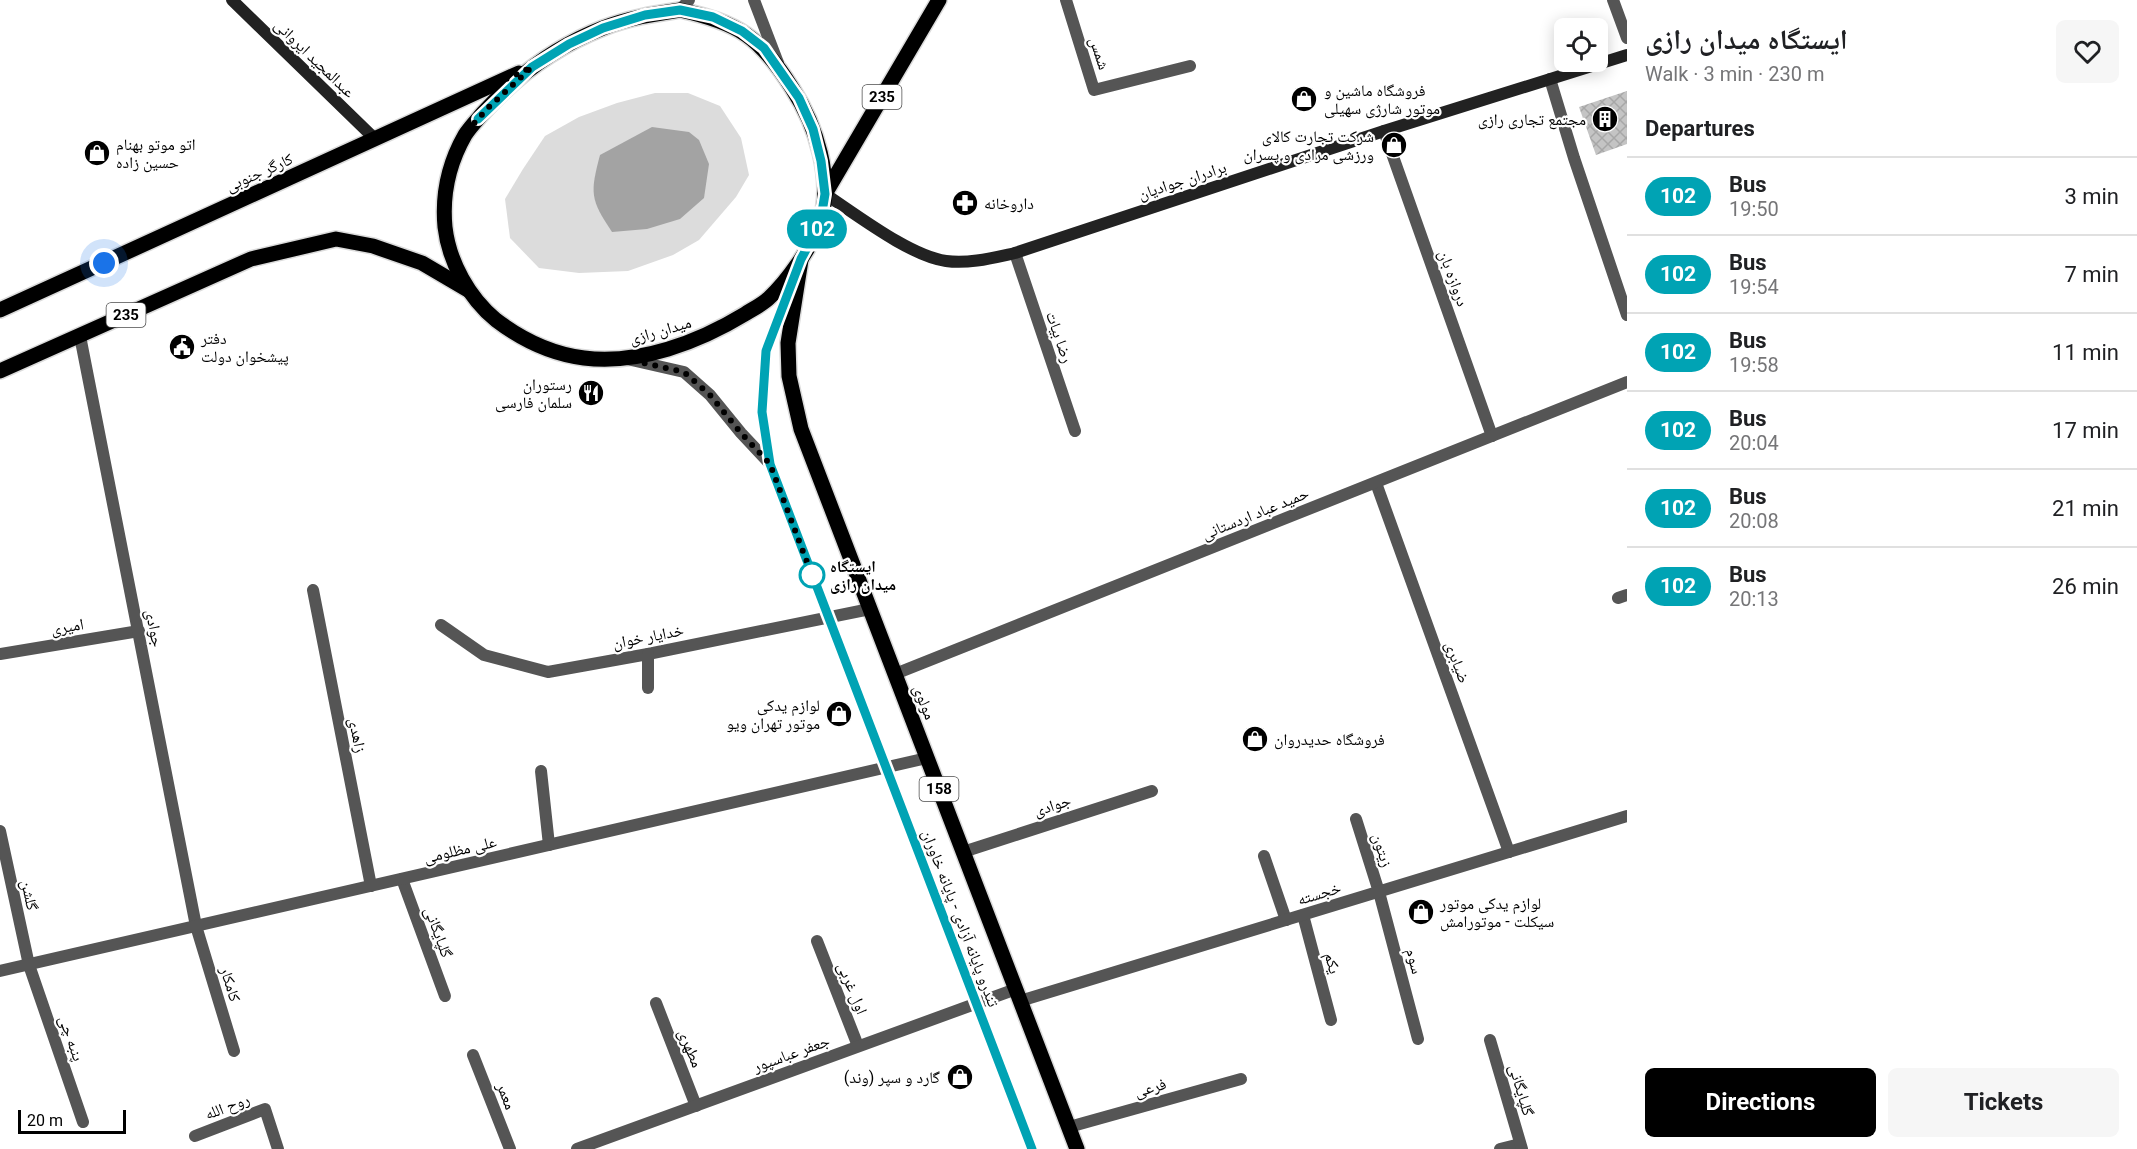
<!DOCTYPE html>
<html lang="en">
<head>
<meta charset="utf-8">
<style>
  body { margin:0; font-family:Roboto,"Noto Naskh Arabic",sans-serif; background:#f6f6f6; color:#202124; height:100vh; display:flex; flex-direction:column; font-size:22px; white-space:nowrap }
  * { box-sizing:border-box; margin:0 }
  p { font-size:20px; color:#757577 }
  .icon { flex:none; width:33px; height:33px; fill:none; stroke:currentColor; stroke-width:2; stroke-linecap:round; stroke-linejoin:round }
  .map { position:relative; flex:1; overflow:hidden }
  .details { display:flex; flex-direction:column; background:#fff; width:510px }
  .details>* { flex:none }
  .badge { padding:0 12px; border-radius:20px; font-size:21px; line-height:39px }
  .tools { position:absolute; left:1554px; top:18px; display:grid; gap:12px }
  .tools a { display:grid; place-items:center; width:54px; height:54px; border-radius:9px; background:#fff; box-shadow:0 3px 15px #0003; font-size:30px }
  .scale { position:absolute; left:18px; bottom:15px; width:108px; box-sizing:border-box; padding-left:6px; border:3px solid #000; border-top:0; font-size:16px; line-height:21px; white-space:nowrap; color:#000; -webkit-text-stroke:4px #fff; paint-order:stroke }
  .you { position:absolute; width:30px; height:30px; margin:-15px; border:4px solid #fff; border-radius:50%; background:#1a73e8; box-shadow:0 0 0 9px #1a73e833 }
  .map>.badge { position:absolute; translate:-50% -50%; box-shadow:0 0 0 3px #fff }
  h2 { padding:0 18px; font-size:22px; line-height:54px }
  .round { display:grid; place-items:center; flex:none; width:63px; height:63px; border-radius:9px; background:#f6f6f6 }
  .head { display:flex; align-items:center; justify-content:space-between; height:102px; padding:0 18px }
  h1 { font-size:28px; font-weight:700; line-height:45px }
  .primary-button { display:flex; gap:12px; margin-top:auto; padding:12px 18px }
  .primary-button a { flex:1; height:69px; border-radius:9px; background:#000; color:#fff; font-size:24px; font-weight:700; line-height:69px; text-align:center }
  .primary-button a+a { background:#f6f6f6; color:#202124 }
  ul { padding:0; list-style:none }
  li { display:flex; align-items:center; gap:18px; height:78px; padding:0 18px; border-top:2px solid #e0e0e0 }
  li div { flex:1 }
  li b { display:block; font-size:22px }
  li em { font-style:normal }
  li .badge { min-width:66px; font-weight:700; text-align:center }
  main { display:flex; flex:1; min-height:0 }
  .map>svg:first-child { display:block }
  .green { fill:#dcdcdc }
  .water { fill:#a3a3a3 }
  .building { fill:url(#building-cross-hatch) }
  .lines { fill:none; stroke-linecap:round; stroke-linejoin:round }
  .primary-casing { stroke:#dbdbdb; stroke-width:18 }
  .lane { stroke:#555; stroke-width:12 }
  .street { stroke:#555; stroke-width:12 }
  .secondary { stroke:#222; stroke-width:12 }
  .primary { stroke:#000; stroke-width:15 }
  .line-casing { stroke:#fff; stroke-width:14 }
  .line { stroke:#00a3b4; stroke-width:9 }
  .walk { stroke:#000; stroke-width:6; stroke-dasharray:0 10.8 }
  .stop-dot { fill:#fff; stroke:#00a3b4; stroke-width:3 }
  .labels { text-anchor:middle; stroke-width:4.5; stroke-linejoin:round; paint-order:stroke }
  .shield { fill:#fff; stroke:#4c4c4c; stroke-width:1.5 }
  .shield-label { font-size:15px; font-weight:bold; fill:#000 }
  .street-label { font-size:16px; fill:#000; stroke:#fff }
  .poi-label { font-size:16px; fill:#000; stroke:#fff; text-anchor:start }
  .stop-label { font-size:16px; font-weight:bold; fill:#000; stroke:#fff; text-anchor:start }
</style>
</head>
<body>
<main>
<div class="map">
<svg width="1627" height="1149" viewBox="0 0 1627 1149">
  <defs>
    <pattern id="building-cross-hatch" width="8" height="8" patternUnits="userSpaceOnUse" patternTransform="scale(1.5)"><rect width="8" height="8" fill="#c4c4c4"/><path d="M0 0l8 8M0 8l8-8" fill="none" stroke="#a7a7a7"/></pattern>
  </defs>
  <rect width="100%" height="100%" fill="#fff"/>
  <polygon class="green" points="655,93 688,93 720,106 741,138 749,175 736,197 699,240 673,255 628,271 579,273 539,268 510,238 505,199 523,169 545,136 579,117 617,103"/>
  <path class="water" d="M652,127L689,132L699,140L709,164L704,198L680,219L647,229L612,232C590,199 590,193 600,155Z"/>
  <polygon class="building" points="1627,91 1627,144 1596,155 1579,107"/>
  <g class="lines">
    <g class="primary-casing">
      <g id="primary">
        <path d="M680,10C739,23 760,37 792,88C816,125 834,179 820,223C813,245 786,283 769,298C763,304 753,309 745,314C699,342 639,365 584,358C552,354 521,339 496,320C469,298 449,262 445,227C442,195 449,163 465,135C470,127 477,120 483,113C516,76 557,46 603,28C628,18 654,14 680,10Z"/>
        <polyline points="825,194 939,0"/>
        <polyline points="801,260 788,343 789,376 801,429 1077,1149"/>
        <polyline points="0,310 519,73"/>
        <polyline points="0,371 251,259 336,239 373,246 422,263 468,290"/>
      </g>
    </g>
    <g class="lane">
      <polyline points="754,0 778,63"/>
      <polyline points="1066,0 1094,90 1190,66"/>
      <polyline points="1613,0 1627,38"/>
      <polyline points="680,10 689,0"/>
      <polyline points="1015,253 1075,431"/>
      <polyline points="794,278 766,351 762,412 770,464 1032,1149"/>
      <polyline points="627,359 684,372 710,395 741,433 770,464"/>
      <polyline points="1618,598 1627,595"/>
      <polyline points="0,654 139,631"/>
      <polyline points="541,771 549,845"/>
      <polyline points="1356,819 1379,892 1418,1039"/>
      <polyline points="0,831 29,965 83,1122"/>
      <polyline points="963,852 1152,791"/>
      <polyline points="1264,856 1286,920"/>
      <polyline points="402,879 445,996"/>
      <polyline points="1303,915 1331,1020"/>
      <polyline points="196,926 234,1051"/>
      <polyline points="817,941 858,1046"/>
      <polyline points="656,1003 696,1106"/>
      <polyline points="473,1055 510,1149"/>
      <polyline points="1069,1127 1241,1079"/>
      <polyline points="195,1136 265,1109 278,1149"/>
      <polyline points="1500,1149 1520,1144"/>
    </g>
    <g class="street">
      <polyline points="1550,79 1574,158 1627,315"/>
      <polyline points="1384,131 1492,436"/>
      <polyline points="80,336 196,926"/>
      <polyline points="1376,483 1509,852"/>
      <polyline points="313,590 371,886"/>
      <polyline points="441,625 484,655 548,672 648,654 870,609"/>
      <polyline points="895,674 1627,382"/>
      <polyline points="648,688 648,654"/>
      <polyline points="0,971 927,758"/>
      <polyline points="1020,1001 1627,816"/>
      <polyline points="1490,1040 1522,1149"/>
      <polyline points="577,1149 1016,989"/>
    </g>
    <g class="secondary">
      <polyline points="232,0 375,139"/>
      <path d="M825,194C857,215 910,256 946,261C969,264 992,258 1015,253L1384,131L1627,55"/>
    </g>
    <use href="#primary" class="primary"/>
  </g>
  <g class="lines">
    <g class="line-casing">
      <polyline id="line" points="478,119 532,67 569,44 603,28 645,15 680,10 713,17 742,31 764,48 799,98 813,129 821,161 825,194 820,224 801,259 766,351 762,412 770,464 1032,1149"/>
    </g>
    <use href="#line" class="line"/>
    <polyline class="walk" points="104,263 532,67 489,107 466,132 453,159 446,192 444,215 447,241 456,268 471,292 489,314 515,334 542,346 583,358 626,359 684,372 710,395 741,433 770,464 813,578 812,575"/>
  </g>
  <defs>
    <g id="shop-disc" transform="scale(1.35)"><circle r="9.5" fill="#000" stroke="#fff"/><path d="M-5-2.5h2.3a2.7 3.5 0 0 1 5.4 0H5L5.5 6h-11ZM-1.5-2.5h3a1.5 2.3 0 0 0-3 0Z" fill="#fff"/></g>
    <g id="building-disc" transform="scale(1.35)"><circle r="9.5" fill="#000" stroke="#fff"/><path d="M-4-6H4V6H1V3H-1V6H-4ZM-2.5-4.3h1.7v1.8h-1.7ZM.8-4.3h1.7v1.8H.8ZM-2.5-1h1.7V.8h-1.7ZM.8-1h1.7V.8H.8Z" fill="#fff"/></g>
    <g id="pharmacy-disc" transform="scale(1.35)"><circle r="9.5" fill="#000" stroke="#fff"/><path d="M-2-6h4v4h4v4h-4v4h-4v-4h-4v-4h4Z" fill="#fff"/></g>
    <g id="civic-disc" transform="scale(1.35)"><circle r="9.5" fill="#000" stroke="#fff"/><path d="M-.6-6.5H3V-4.5H.6V-3L4-1V1h2V6H-6V1h2V-1L-.6-3ZM-1.2 2.5V6h2.4V2.5Z" fill="#fff"/></g>
    <g id="restaurant-disc" transform="scale(1.35)"><circle r="9.5" fill="#000" stroke="#fff"/><path d="M-5-6h1v4h1v-4h1v4h1v-4h1v5L-1.5 .5V6h-2V.5L-5-1ZM5-6V6H3V1.5H1.5Q1.5-4 5-6Z" fill="#fff"/></g>
  </defs>
  <g fill-rule="evenodd">
    <use href="#shop-disc" x="1304" y="99"/>
    <use href="#building-disc" x="1605" y="119"/>
    <use href="#shop-disc" x="1394" y="145"/>
    <use href="#shop-disc" x="97" y="153"/>
    <use href="#pharmacy-disc" x="965" y="203"/>
    <use href="#civic-disc" x="182" y="347"/>
    <use href="#restaurant-disc" x="591" y="393"/>
    <use href="#shop-disc" x="839" y="714"/>
    <use href="#shop-disc" x="1255" y="739"/>
    <use href="#shop-disc" x="1421" y="912"/>
    <use href="#shop-disc" x="960" y="1077"/>
  </g>
  <circle class="stop-dot" cx="812" cy="575" r="12"/>
  <g class="labels">
    <g class="shield">
      <rect x="862.5" y="85" width="39" height="24" rx="4.5"/>
      <rect x="106.5" y="303" width="39" height="24" rx="4.5"/>
      <rect x="919.5" y="777" width="39" height="24" rx="4.5"/>
    </g>
    <g class="shield-label">
      <text x="882" y="102">235</text>
      <text x="126" y="320">235</text>
      <text x="939" y="794">158</text>
    </g>
    <g class="street-label">
      <text transform="translate(1100 53) rotate(72)" y="6">شمس</text>
      <text transform="translate(315 58) rotate(44)" y="6">عبدالمجید ایروانی</text>
      <text transform="translate(259 172) rotate(-24)" y="6">کارگر جنوبی</text>
      <text transform="translate(1182 180) rotate(-18)" y="6">برادران جوادیان</text>
      <text transform="translate(1454 278) rotate(70)" y="6">دروازه بان</text>
      <text transform="translate(660 330) rotate(-16)" y="6">میدان رازی</text>
      <text transform="translate(1060 337) rotate(71)" y="6">رضا بیات</text>
      <text transform="translate(1255 513) rotate(-22)" y="6">حمید عباد اردستانی</text>
      <text transform="translate(67 626) rotate(-10)" y="6">امیری</text>
      <text transform="translate(155 628) rotate(79)" y="6">جوادی</text>
      <text transform="translate(648 636) rotate(-11)" y="6">خدایار خوان</text>
      <text transform="translate(1458 662) rotate(70)" y="6">ضیابری</text>
      <text transform="translate(925 702) rotate(69)" y="6">مولوی</text>
      <text transform="translate(358 735) rotate(79)" y="6">زاهدی</text>
      <text transform="translate(1052 805) rotate(-18)" y="6">جوادی</text>
      <text transform="translate(460 849) rotate(-13)" y="6">علی مظلومی</text>
      <text transform="translate(1383 850) rotate(73)" y="6">زیتون</text>
      <text transform="translate(1319 893) rotate(-17)" y="6">خجسته</text>
      <text transform="translate(30 895) rotate(78)" y="6">گلشن</text>
      <text transform="translate(961 918) rotate(69)" y="6">تندرو پایانه آزادی - پایانه خاوران</text>
      <text transform="translate(439 932) rotate(70)" y="6">گلپایگانی</text>
      <text transform="translate(1415 961) rotate(75)" y="6">سوم</text>
      <text transform="translate(1333 963) rotate(75)" y="6">یکم</text>
      <text transform="translate(231 984) rotate(73)" y="6">کامکار</text>
      <text transform="translate(853 988) rotate(68)" y="6">اول غربی</text>
      <text transform="translate(72 1038) rotate(71)" y="6">پنبه چی</text>
      <text transform="translate(691 1048) rotate(68)" y="6">مطهری</text>
      <text transform="translate(791 1053) rotate(-20)" y="6">جعفر عباسپور</text>
      <text transform="translate(1150 1087) rotate(-16)" y="6">فرعی</text>
      <text transform="translate(1522 1090) rotate(74)" y="6">گلپایگانی</text>
      <text transform="translate(507 1096) rotate(69)" y="6">معمر</text>
      <text transform="translate(227 1106) rotate(-21)" y="6">روح الله</text>
    </g>
    <g class="poi-label">
      <text x="1324" y="96">فروشگاه ماشين و<tspan x="1324" dy="18">موتور شارژی سهيلی</tspan></text>
      <text x="1586" y="125" text-anchor="end">مجتمع تجاری رازی</text>
      <text x="1374" y="142" text-anchor="end">شرکت تجارت کالای<tspan x="1374" dy="18">ورزشی مرادی و پسران</tspan></text>
      <text x="116" y="150">اتو موتو بهنام<tspan x="116" dy="18">حسین زاده</tspan></text>
      <text x="984" y="209">داروخانه</text>
      <text x="201" y="344">دفتر<tspan x="201" dy="18">پیشخوان دولت</tspan></text>
      <text x="572" y="390" text-anchor="end">رستوران<tspan x="572" dy="18">سلمان فارسی</tspan></text>
      <text x="820" y="711" text-anchor="end">لوازم یدکی<tspan x="820" dy="18">موتور تهران ویو</tspan></text>
      <text x="1274" y="745">فروشگاه حدیدروان</text>
      <text x="1440" y="909">لوازم یدکی موتور<tspan x="1440" dy="18">سیکلت - موتورامش</tspan></text>
      <text x="940" y="1083" text-anchor="end">گارد و سپر (وند)</text>
    </g>
    <g class="stop-label">
      <text x="830" y="572">ایستگاه<tspan x="830" dy="18">میدان رازی</tspan></text>
    </g>
  </g>
</svg>
<div class="tools">
<a><svg class="icon" aria-label="locate" viewBox="0 0 24 24"><circle cx="12" cy="12" r="6"/><path d="M12 2v4M12 18v4M2 12h4M18 12h4"/></svg></a>
</div>
<div class="scale">20 m</div>
<div class="you" style="left:104px;top:263px"></div>
<b class="badge" style="left:817px;top:229px;background:#00a3b4;color:#fff">102</b>
</div>
<section class="details">
<div class="head"><div><h1>ایستگاه میدان رازی</h1><p>Walk · 3 min · 230 m</p></div><a class="round"><svg class="icon" aria-label="heart" viewBox="0 0 24 24"><path d="M12 20l-8-8c-3-5 5-10 8-4 3-6 11-1 8 4z"/></svg></a></div>
<h2>Departures</h2>
<ul>
<li><span class="badge" style="background:#00a3b4;color:#fff">102</span><div><b>Bus</b><p>19:50</p></div><em>3 min</em></li>
<li><span class="badge" style="background:#00a3b4;color:#fff">102</span><div><b>Bus</b><p>19:54</p></div><em>7 min</em></li>
<li><span class="badge" style="background:#00a3b4;color:#fff">102</span><div><b>Bus</b><p>19:58</p></div><em>11 min</em></li>
<li><span class="badge" style="background:#00a3b4;color:#fff">102</span><div><b>Bus</b><p>20:04</p></div><em>17 min</em></li>
<li><span class="badge" style="background:#00a3b4;color:#fff">102</span><div><b>Bus</b><p>20:08</p></div><em>21 min</em></li>
<li><span class="badge" style="background:#00a3b4;color:#fff">102</span><div><b>Bus</b><p>20:13</p></div><em>26 min</em></li>
</ul>
<div class="primary-button"><a>Directions</a><a>Tickets</a></div>
</section>
</main>
</body>
</html>
